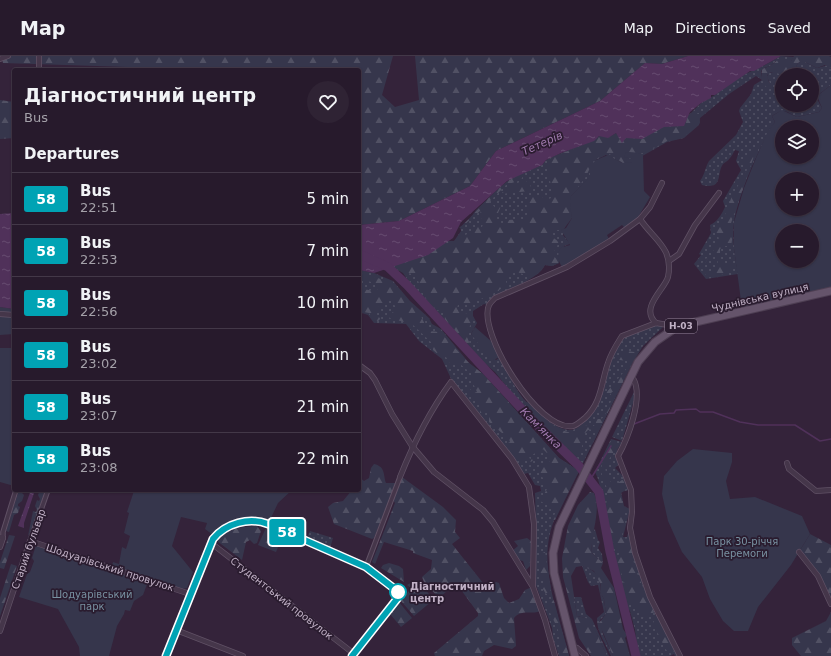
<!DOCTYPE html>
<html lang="en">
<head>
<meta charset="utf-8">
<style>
  body { margin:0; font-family:"DejaVu Sans",sans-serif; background:#2f2334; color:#f1f3f6; height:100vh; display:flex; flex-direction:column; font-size:15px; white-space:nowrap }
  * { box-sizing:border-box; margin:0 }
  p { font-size:13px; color:#a4a1a9 }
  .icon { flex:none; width:22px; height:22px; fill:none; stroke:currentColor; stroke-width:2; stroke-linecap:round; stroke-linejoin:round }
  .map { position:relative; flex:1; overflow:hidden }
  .drawer { position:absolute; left:12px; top:12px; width:349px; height:424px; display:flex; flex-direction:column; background:#271a2c; border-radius:4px; box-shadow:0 1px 3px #0004,0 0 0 1px #433848 }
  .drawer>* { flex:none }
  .badge { padding:0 8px; border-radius:3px; font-size:14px; line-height:26px }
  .buttons { position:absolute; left:775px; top:12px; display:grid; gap:8px }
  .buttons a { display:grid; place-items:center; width:44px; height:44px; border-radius:50%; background:#271a2c; box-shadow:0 1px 3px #0004,0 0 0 1px #433848; font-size:20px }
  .map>.badge { position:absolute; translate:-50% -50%; box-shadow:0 0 0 2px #fff }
  h2 { padding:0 12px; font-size:15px; line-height:36px }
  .round { display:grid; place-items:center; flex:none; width:42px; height:42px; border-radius:21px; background:#2f2334 }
  .overview { display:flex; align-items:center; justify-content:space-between; height:68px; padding:0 12px }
  h1 { font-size:19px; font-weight:700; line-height:30px }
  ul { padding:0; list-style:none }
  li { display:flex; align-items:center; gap:12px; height:52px; padding:0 12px; border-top:1px solid #433848 }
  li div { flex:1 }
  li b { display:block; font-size:15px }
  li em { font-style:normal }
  li .badge { min-width:44px; font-weight:700; text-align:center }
  header { display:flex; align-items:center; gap:24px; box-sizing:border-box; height:56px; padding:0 20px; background:#271a2c; border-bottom:1px solid #433848 }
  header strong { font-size:19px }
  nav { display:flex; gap:22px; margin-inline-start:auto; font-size:14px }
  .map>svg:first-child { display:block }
  .grass { fill:url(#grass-dots) }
  .forest { fill:url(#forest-firs) }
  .green { fill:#36364c; fill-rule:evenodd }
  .water { fill:url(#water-ripples) }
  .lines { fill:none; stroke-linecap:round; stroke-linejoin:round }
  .stream { stroke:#50315a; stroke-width:1.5 }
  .river { stroke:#50315a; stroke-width:9 }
  .pedestrian-casing { stroke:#605165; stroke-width:5.5 }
  .minor-casing { stroke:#605165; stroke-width:6 }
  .primary-casing { stroke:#4e3f53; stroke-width:9 }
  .pedestrian { stroke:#45364a; stroke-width:3.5 }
  .minor { stroke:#45364a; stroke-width:4.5 }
  .primary { stroke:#65546b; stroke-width:7 }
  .line-casing { stroke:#fff; stroke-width:9 }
  .line { stroke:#00a3b4; stroke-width:6 }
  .stop-dot { fill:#fff; stroke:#00a3b4; stroke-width:2 }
  .labels { text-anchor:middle; stroke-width:3.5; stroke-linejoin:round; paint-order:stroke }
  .shield { fill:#2a1c2f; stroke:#948499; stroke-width:1 }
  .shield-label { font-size:9px; font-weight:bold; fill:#c1b1c6 }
  .street-label { font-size:10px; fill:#c1b1c6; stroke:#2a1c2f }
  .park-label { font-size:10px; fill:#7891a1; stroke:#2a1c2f }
  .stop-label { font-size:10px; font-weight:bold; fill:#c1b1c6; stroke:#2a1c2f; text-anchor:start }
  .water-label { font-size:11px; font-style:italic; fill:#a07aae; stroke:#2a1c2f }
</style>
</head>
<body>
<header>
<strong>Map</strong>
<nav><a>Map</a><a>Directions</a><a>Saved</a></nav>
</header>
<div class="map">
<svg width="831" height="600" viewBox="0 0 831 600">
  <defs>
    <pattern id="grass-dots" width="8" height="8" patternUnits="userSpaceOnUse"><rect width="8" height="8" fill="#36364c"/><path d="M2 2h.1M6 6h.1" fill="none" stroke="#515164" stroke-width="1.8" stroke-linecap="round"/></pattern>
    <pattern id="forest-firs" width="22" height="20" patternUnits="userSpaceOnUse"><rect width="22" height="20" fill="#36364c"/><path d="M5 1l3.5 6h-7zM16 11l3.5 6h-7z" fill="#515164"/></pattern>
    <pattern id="water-ripples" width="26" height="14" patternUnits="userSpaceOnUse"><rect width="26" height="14" fill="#50315a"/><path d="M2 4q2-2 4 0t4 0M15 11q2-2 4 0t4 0" fill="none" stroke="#674c70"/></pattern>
  </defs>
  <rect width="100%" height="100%" fill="#34233a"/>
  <g class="grass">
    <path d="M781,0L794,1L791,5H776L770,10L764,12L761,15V22L770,27L767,21L768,17L774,16L785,19H782V49H812V19H810L812,18L807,15L798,17L796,10L799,6H805L817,12L828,9L831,12V29L818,39L817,43L822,52L819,56L797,61C785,56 786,51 772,60L775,66C759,91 739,137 734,166C732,183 735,201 738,218L706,223L694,208L701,199L699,198L711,177L710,169C718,165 721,159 725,151L723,145L741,114L736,105L739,95L735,94C733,97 732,100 730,102C728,105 725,106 723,108C716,118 724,134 702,129L700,125C705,118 705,112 709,105L736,79L743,66L739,55L740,52L751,38L754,29L762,24L756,20L729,38L700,62L699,69L684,82L667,86L630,107H622L606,99L596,104L591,120L571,140L563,179L570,188L564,190L559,207L552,210L545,209C533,229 504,230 487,249L484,248L473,255V260L477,267L471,278L496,304L500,301C507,314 513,329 522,341C531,352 556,375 571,374C580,374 595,355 599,347C608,328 607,305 620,287C626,279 636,276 646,273C652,271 658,268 663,271L643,290L633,306L583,407L574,402L565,390L558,387L554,381L545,376L540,367L531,361L495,316L469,294L450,269L417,238L403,217L389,209L448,185H454L461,175L460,171L468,166L476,154L490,141L516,120L542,109L546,104L587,86L687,61L701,47L715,39L741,20L765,9Z"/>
    <path d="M359,214L374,217L393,225L410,245L429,262L432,268L441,273L469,307L483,318L559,402L579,415C568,436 553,459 549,482C542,520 560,564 569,600H559L553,582L552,572L534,524L536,469L535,437L541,435L540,430L535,429L528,417L524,418L453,327L442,303L419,285L406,268L374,267L368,259L362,257L359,259Z"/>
    <polygon points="635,334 636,337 622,385 612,381"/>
    <path d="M611,383L622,386L617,394L620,407L615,412L626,423L629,434L621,436L624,450L630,453L623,481H627L628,477L629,476L656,556L655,559H658L680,600H675L674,598L670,600H638L635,574L630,555L625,550L617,509L611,493L606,488C612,479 603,468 602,459C601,445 602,429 595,416Z"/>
    <polygon points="595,473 598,484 600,486 598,492 602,498 603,507 592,497 592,477"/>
    <polygon points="310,475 333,482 330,492 307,481"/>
    <path d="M582,510C595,513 603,523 600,536L604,543L606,558L600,564L603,578L613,600H611C606,589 596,574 597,562L604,556L598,529L591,530L588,526Z"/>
    <path d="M574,541H581L586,558L592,563L609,600H607C602,590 594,569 586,563C584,561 580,561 577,560Z"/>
  </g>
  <g class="forest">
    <polygon points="1,0 393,0 382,39 395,51 419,44 415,0 688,0 662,8 645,7 600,45 496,95 470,130 399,165 359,169 359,14 128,14 128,11 3,7"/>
    <polygon points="794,0 829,0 831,1 831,12 825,9 817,12 805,6 799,6 796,10 798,17 812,15 812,18 785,19 771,16 767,19 770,30 766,31 761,22 762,13 770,10 779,3 791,5"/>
    <polygon points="0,44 14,46 14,82 0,83"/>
    <path d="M691,57L699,58L700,67L683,82L667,85L651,94L645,97L626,96V102L633,104L630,107H623L608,97L594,104L585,122L571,140L572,162L563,174H553L550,176L551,180L559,186L553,198L554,201L559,203V207L552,210L545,209C532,231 524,213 510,216L505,221L507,229L491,239L468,248L458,249L457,252L459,256L471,258L474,262L466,278L469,286L468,289L464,288L445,264L444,257C440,254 438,255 435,253C427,250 420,227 415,219L398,214L395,209L448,185H454L471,176L472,171H482L483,168L480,159L481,154L461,172H459C472,163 507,115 523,120L521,124L506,129L489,146L497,153L501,150L495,164L497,168L502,169L508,164L526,163C529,156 524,147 529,141L539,139L547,144L551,142L552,134L548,115L550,103L554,100L585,89L601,79L608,82L616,77L622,86L626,82L643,83L663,71H676L686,67L687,61Z"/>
    <path d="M754,93H758V95L754,100L731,167L733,178L731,190H723L720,193V204L725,208L731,207L732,209L727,218L709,221C702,218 701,209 704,203L708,202C705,207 702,213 708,218L715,214C721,206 716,196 710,191L716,190L719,185L718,178L713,175L723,164L732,140L747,114L744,103Z"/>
    <polygon points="524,124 530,127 531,132 529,135 501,138 507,132"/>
    <path d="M359,216L387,225L394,232L401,235L412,250L420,258L428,275L440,276L469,307L483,318L559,402L579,415L555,464L552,463L556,456L555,453L540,445L547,433L542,420L536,412L550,405L551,401L543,393L530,400L529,402L533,404L531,406L526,403L515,404L506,392V388L510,386L509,383L489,366V354H486L484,358L480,357V348L468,335L469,332L474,337L477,336L472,325V318L460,308H450L446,301L439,299L433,294V288L412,268L389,262L396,251L390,244C383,244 376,252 376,259L381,262L378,265L373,264L369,257L359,255V232L373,235L378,233L374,227L359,222Z"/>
    <path d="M626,295L634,296L636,299L592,389L596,376L593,373L588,374L584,378L581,397L575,401L565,390L558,387L554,381L545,376L540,367L528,356L525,347L528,346C540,358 554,374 572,377L584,369L594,370L597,363H601L604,361L615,336H612L608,341L605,340V338L628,311L627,305L613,303L619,301Z"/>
    <path d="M612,384L619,388C613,401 597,410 611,426L618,427L622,424L626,425L627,432L620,438L625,457L622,480L626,483L629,480L635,513L654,556L646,564L633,550L626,547L622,534L624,524L616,504L620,496C612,487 602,469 604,457C606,449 608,442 607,433C606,428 603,424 602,419C600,407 605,393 612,384Z"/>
    <path d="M374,408C386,411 383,419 386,427H396L374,482L372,483L334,468L328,451L333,447L343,445L352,434H359V421L364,425L369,422L371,412Z"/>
    <path d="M402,421L443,451L456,464L455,476L460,482L452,488L487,532L496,526L499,527L504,542L509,547L519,543L525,534L532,531L540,555C531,559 522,553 514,562L516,590L512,593L494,589L484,595L482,600H435L434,597L478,560V557L456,527L439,542L424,526L422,521L431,513L432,504L413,497V495L384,486L375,508L372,506L395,447L392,442Z"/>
    <polygon points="19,434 26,434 22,437 24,439 22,445 18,448 18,450 20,451 18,457 14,459 9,476 6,475"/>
    <polygon points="40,434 45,434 32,475 28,480 33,455 36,456 37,454 35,450 37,444 39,445 40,443 38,439"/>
    <path d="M590,436L594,437C602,455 590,478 592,497L603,507L601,512L614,532L623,573L627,579L625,582L630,600H613L599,567L606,558L604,543L600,536L601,529L594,515L582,510L576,511L571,520L577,560L590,563L607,600H591L579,582L563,521L562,502L568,470L578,449Z"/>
    <path d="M257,470L261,475L257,487L254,488L250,484L246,486L242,504L217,485C228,472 241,471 257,470Z"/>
    <polygon points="266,472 283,479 276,496 258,489"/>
    <polygon points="810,478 831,489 831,548 818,520 799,496"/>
    <polygon points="9,479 15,480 4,513 0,512 0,506"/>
    <polygon points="527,482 531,485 530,510 526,514 523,505 519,504 512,495 518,490 514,485"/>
    <polygon points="545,496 551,533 550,536 546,538 543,533 544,522 540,518 540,498"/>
    <polygon points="389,507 399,510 403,513 404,526 381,512 383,509"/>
    <polygon points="11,508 17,510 0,560 0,542"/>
    <polygon points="416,524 419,525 432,542 432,545 414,560 401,545 411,532 407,529"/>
    <path d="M553,544L554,545L569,600H560C558,592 560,585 559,578C557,567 548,558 548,547Z"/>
    <polygon points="399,546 412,562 401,571 390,558"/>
    <polygon points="831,556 831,600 801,600 792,589 792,582 826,565"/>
    <polygon points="656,562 658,562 675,594 673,596 667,595 665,592 653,567"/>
  </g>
  <g class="green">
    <path d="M831,29V231L742,252L734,193V166L744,132L756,102L768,75L775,66L772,60L782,54L797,61L819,56L822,52L817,40ZM782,71H812V101H782ZM782,123H812V153H782ZM782,175H812V205H782Z"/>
    <path d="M626,96L643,98L644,135L650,141L637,163L625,172L622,169L607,179L609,183L562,211C559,207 556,197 561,192C563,190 568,190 570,189L561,174L566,172L572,162L570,151L571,140L590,120V110L596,104L608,99L622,107L632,106V103L624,101Z"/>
    <polygon points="0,251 14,253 14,278 0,279"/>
    <polygon points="475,271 491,285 500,301 491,305 471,278"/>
    <polygon points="0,292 14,292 14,430 0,426"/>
    <polygon points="693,393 732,397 732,406 726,425 730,443 755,441 802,460 810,478 791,509 758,551 748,575 734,575 723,565 710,543 702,521 682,496 668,465 662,438 664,420 677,405"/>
    <path d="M132,434H292L278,447L270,464C244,469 237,454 213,479L205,473L207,467L181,461L172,490L193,516L187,532L182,533L149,523L143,539L134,545L130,555L125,554L124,558L117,570L109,600H80L79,591L58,553L19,541L27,518L30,516L34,505L32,502L36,489L111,514L113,506L119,508L122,491L126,493L130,480L124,477L129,457L127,456L134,435Z"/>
  </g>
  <g class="water">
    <polygon points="688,0 781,0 754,15 750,15 715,39 711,39 711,42 701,47 690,56 684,70 664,71 642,83 626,82 622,87 616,77 608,82 599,80 594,85 561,97 546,104 542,109 507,125 461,166 453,182 428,199 374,217 359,214 359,169 399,165 470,130 496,95 600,45 645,7 662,8"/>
    <polygon points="14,157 14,253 0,251 0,158"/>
    <polygon points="31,434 35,434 24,467 24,472 18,470"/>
  </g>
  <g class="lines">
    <g class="stream">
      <polyline points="634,368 660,358 674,357 676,354 696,353 700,356 713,356 740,366 758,369 795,369 820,385 831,383"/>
      <polyline points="590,424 611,390"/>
    </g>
    <polyline class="river" points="359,198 388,211 407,229 530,362 579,410 599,436 610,496 636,600"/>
    <g class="pedestrian-casing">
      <g id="pedestrian">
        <polyline points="3,482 3,476 16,434"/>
        <polyline points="30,485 48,434"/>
        <polyline points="366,511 400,421"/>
      </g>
    </g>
    <g class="minor-casing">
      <g id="minor">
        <polyline points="39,0 39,14"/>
        <polyline points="0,3 8,0"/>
        <path d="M662,127L650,151L640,163L610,185L567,211L495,242C493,244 491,246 489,249C477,276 539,377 573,370C577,369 581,365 585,362C602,346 601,327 608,307C611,297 617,288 622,280L656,267L668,269L673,275"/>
        <path d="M640,163C654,184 674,192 668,221C665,233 639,252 656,267"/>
        <polyline points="669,205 679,198 695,169 719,137"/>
        <polyline points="0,258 14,259"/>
        <polyline points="359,309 370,317 375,324 392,358 412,390 434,416 483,454 493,466 533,531 545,564 555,600"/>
        <path d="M634,324C643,343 628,382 618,400L631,434L632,456L630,472L635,497L650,541L680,600"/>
        <polyline points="787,407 789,413 816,435 831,434"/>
        <path d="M400,421C414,386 429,356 451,326L512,403L529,431L534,468L533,530"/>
        <polyline points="0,481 3,482 0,491"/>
        <polyline points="211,487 353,597"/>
        <polyline points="799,496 818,520 831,548"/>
        <polyline points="176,574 243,600"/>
        <polyline points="0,575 30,485 190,538"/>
        <polyline points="577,592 586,600"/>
        <path d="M166,600L213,483C226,467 245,463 264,467L366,511L396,534L398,538L397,543L351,600"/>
      </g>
    </g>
    <g class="primary-casing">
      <polyline id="primary" points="575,600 554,517 553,497 559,471 638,306 655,286 678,270 831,235"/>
    </g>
    <use href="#pedestrian" class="pedestrian"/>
    <use href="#minor" class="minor"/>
    <use href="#primary" class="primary"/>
  </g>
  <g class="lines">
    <g class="line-casing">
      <path id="line" d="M166,600L213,483C226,467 249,461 268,468L366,511L396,534L398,538L397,543L352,600"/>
    </g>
    <use href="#line" class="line"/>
  </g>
  <circle class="stop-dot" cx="398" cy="536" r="8"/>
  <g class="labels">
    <rect class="shield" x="665" y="263" width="32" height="14" rx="3"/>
    <g class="shield-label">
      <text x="681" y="273">Н-03</text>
    </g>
    <g class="street-label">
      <text transform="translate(760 241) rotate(-13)" y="4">Чуднівська вулиця</text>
      <text transform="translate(28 493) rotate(-71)" y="4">Старий бульвар</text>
      <text transform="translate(110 511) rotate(18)" y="4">Шодуарівський провулок</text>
      <text transform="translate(282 542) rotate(38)" y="4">Студентський провулок</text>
    </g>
    <g class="park-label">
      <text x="742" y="489">Парк 30-річчя<tspan x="742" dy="12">Перемоги</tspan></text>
      <text x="92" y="542">Шодуарівський<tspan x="92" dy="12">парк</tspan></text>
    </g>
    <g class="stop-label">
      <text x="410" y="534">Діагностичний<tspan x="410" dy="12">центр</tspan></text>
    </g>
    <g class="water-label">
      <text transform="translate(542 87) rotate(-24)" y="4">Тетерів</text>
      <text transform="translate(541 372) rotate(45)" y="4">Кам'янка</text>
    </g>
  </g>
</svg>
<div class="buttons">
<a><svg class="icon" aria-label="locate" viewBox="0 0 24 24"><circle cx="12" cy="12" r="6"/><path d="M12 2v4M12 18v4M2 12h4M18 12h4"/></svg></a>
<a><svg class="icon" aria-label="layers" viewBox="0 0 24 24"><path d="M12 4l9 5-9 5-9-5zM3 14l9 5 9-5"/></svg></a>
<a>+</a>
<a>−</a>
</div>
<b class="badge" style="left:287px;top:476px;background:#00a3b4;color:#fff">58</b>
<section class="drawer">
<div class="overview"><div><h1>Діагностичний центр</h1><p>Bus</p></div><a class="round"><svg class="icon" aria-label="heart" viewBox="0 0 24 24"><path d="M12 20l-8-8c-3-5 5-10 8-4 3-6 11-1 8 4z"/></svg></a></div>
<h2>Departures</h2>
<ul>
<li><span class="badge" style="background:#00a3b4;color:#fff">58</span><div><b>Bus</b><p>22:51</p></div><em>5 min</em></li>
<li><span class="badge" style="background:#00a3b4;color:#fff">58</span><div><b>Bus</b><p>22:53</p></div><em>7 min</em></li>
<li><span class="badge" style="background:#00a3b4;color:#fff">58</span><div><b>Bus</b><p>22:56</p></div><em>10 min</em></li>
<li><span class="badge" style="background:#00a3b4;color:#fff">58</span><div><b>Bus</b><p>23:02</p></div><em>16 min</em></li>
<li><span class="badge" style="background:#00a3b4;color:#fff">58</span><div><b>Bus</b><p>23:07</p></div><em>21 min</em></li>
<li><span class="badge" style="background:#00a3b4;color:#fff">58</span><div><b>Bus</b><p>23:08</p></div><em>22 min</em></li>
</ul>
</section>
</div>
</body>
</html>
